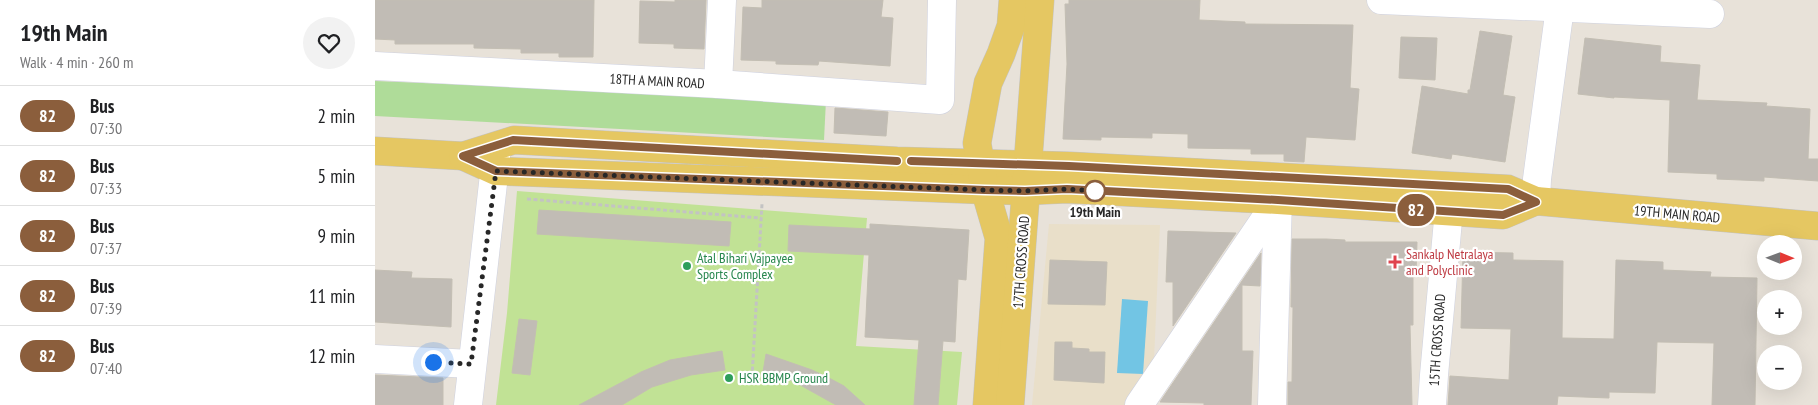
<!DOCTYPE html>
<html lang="en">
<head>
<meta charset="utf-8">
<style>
  body { margin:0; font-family:"PT Sans Narrow",sans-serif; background:#f2f2f2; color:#202124; height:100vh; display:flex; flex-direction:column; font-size:19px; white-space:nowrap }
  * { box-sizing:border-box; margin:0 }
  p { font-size:16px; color:#757577 }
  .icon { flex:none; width:28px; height:28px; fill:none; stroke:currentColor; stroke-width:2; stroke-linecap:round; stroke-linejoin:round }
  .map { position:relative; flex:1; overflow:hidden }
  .side { display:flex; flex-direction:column; background:#fff; width:375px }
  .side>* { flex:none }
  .badge { padding:0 10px; border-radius:16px; font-size:18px; line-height:32px }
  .needle { width:32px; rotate:91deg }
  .controls { position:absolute; left:1382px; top:235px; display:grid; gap:10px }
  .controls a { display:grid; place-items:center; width:45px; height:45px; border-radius:50%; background:#fff; box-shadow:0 5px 20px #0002; font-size:25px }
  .you { position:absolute; width:25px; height:25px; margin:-12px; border:4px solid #fff; border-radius:50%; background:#1a73e8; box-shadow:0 0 0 8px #1a73e833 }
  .map>.badge { position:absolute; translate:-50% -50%; box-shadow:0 0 0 2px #fff }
  .round { display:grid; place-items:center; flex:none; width:52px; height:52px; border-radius:26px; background:#f2f2f2 }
  .overview { display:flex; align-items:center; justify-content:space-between; height:85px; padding:0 20px }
  h1 { font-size:24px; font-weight:600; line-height:38px }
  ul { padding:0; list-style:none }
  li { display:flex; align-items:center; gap:15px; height:60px; padding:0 20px; border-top:1px solid #e0e0e0 }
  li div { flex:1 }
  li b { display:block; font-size:19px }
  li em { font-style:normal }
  li .badge { min-width:55px; font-weight:700; text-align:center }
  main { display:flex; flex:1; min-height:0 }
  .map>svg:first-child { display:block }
  .education { fill:#e9dfc9 }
  .green { fill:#afdc99 }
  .pitch { fill:#c1e295 }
  .water { fill:#72c5e4 }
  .building { fill:#c1bcb5; stroke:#c3beb3 }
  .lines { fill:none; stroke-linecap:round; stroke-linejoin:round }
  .minor-casing { stroke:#ced1df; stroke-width:29 }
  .major-casing { stroke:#c3c3c3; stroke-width:29 }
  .path { stroke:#c3c3c3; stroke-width:3; stroke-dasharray:4 2.5; stroke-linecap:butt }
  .minor { stroke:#fff; stroke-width:28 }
  .major { stroke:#e5c762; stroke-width:28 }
  .line-casing { stroke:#fff; stroke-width:11 }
  .line { stroke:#8b5e3c; stroke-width:8 }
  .walk { stroke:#272727; stroke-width:5; stroke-dasharray:0 9 }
  .stop-dot { fill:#fff; stroke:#8b5e3c; stroke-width:2.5 }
  .health-dot { fill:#e0444e; stroke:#fff; stroke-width:2 }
  .leisure-dot { fill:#2e9e5b; stroke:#fff; stroke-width:2 }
  .labels { text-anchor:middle; stroke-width:4.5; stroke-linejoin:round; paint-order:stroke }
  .street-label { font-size:14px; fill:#272727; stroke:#fff }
  .stop-label { font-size:14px; font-weight:bold; fill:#272727; stroke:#fff }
  .health-label { font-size:14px; fill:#be3a42; stroke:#fff; text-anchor:start }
  .leisure-label { font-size:14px; fill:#27864d; stroke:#fff; text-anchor:start }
</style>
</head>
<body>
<main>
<section class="side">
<div class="overview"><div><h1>19th Main</h1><p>Walk · 4 min · 260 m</p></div><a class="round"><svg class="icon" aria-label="heart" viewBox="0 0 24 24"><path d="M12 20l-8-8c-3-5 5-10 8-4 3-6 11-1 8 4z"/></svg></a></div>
<ul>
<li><span class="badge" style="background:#8b5e3c;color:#fff">82</span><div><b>Bus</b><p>07:30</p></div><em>2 min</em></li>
<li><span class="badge" style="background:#8b5e3c;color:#fff">82</span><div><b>Bus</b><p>07:33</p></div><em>5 min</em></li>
<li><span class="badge" style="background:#8b5e3c;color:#fff">82</span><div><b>Bus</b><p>07:37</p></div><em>9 min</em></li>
<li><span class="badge" style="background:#8b5e3c;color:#fff">82</span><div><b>Bus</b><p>07:39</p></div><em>11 min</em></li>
<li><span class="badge" style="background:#8b5e3c;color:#fff">82</span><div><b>Bus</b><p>07:40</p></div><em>12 min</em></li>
</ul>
</section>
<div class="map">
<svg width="1443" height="405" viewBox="0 0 1443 405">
  <rect width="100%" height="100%" fill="#e8e2d9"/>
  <polygon class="education" points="674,224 785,225 777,405 657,405"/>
  <polygon class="green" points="0,81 451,100 449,140 0,116"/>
  <polygon class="pitch" points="142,191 492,218 481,346 587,352 582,405 121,405 132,313"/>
  <polygon class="water" points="747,299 773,301 768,374 742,373"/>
  <g class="building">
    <polygon points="0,0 219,0 218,57 184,57 184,53 146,53 146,49 99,48 99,44 20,44 20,40 0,39"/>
    <polygon points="300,0 331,0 329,49 299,48 299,44 264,43 265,1 300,2"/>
    <polygon points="387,0 508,0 506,17 518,18 515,66 444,61 443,65 401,64 401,61 366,60 368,7 387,8"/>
    <polygon points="694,0 825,0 824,20 870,22 870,24 978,25 975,88 984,89 980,140 931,137 929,162 909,161 909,154 876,154 876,149 813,148 813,134 777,133 777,138 726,137 726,140 688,139 692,64 690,4 694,4"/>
    <polygon points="1105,31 1137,36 1128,95 1140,97 1130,162 1077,154 1076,159 1037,153 1047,86 1093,94 1093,90 1095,90"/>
    <polygon points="1026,37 1062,38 1060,80 1024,78"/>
    <polygon points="1210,38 1286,46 1285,62 1325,65 1322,100 1392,103 1391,106 1435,109 1433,159 1443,159 1443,181 1389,177 1389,181 1342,179 1342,174 1293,172 1295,100 1239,97 1239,98 1203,94"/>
    <polygon points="460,108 513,112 511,136 459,133"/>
    <polygon points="164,210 356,222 354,246 162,234"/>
    <polygon points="495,224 594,230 591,280 583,279 580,342 568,341 563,405 539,405 544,340 490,337 494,255 413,251 414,225 495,229"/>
    <polygon points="793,231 861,233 798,326 798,282 791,282"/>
    <polygon points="917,239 951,239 970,240 970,242 1042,242 1041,274 1038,274 1038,325 1035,325 1037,405 913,405 913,382 917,382 918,307 916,307"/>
    <polygon points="1088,252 1138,253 1138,260 1188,261 1187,338 1239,339 1241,260 1288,262 1288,270 1336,272 1335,277 1382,278 1380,405 1337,405 1339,343 1285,342 1282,342 1280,393 1234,392 1234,398 1183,396 1182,405 1073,405 1075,376 1134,380 1136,329 1086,328"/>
    <polygon points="886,253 885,286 867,285 867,351 878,351 876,405 829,405 829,403 785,402"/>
    <polygon points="675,260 732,262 730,305 673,304"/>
    <polygon points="0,270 37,272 36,278 77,279 76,327 0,322"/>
    <polygon points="144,319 162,321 155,375 137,373"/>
    <polygon points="680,342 697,342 697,348 714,349 714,352 730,352 729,383 679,380"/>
    <polygon points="347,351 350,370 316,375 277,387 247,405 204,405 266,372 295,360"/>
    <polygon points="391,354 437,370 454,378 469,386 490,405 461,405 418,381 388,372"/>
    <polygon points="0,375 68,378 68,405 0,405"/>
  </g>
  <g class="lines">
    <g class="minor-casing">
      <g id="minor">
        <polyline points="1006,0 1335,14"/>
        <polyline points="0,66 343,84 565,100 567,0"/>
        <polyline points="343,84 347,0"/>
        <polyline points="1161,201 1162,179 1186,0"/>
        <polyline points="0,359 96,364"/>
        <polyline points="93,405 122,148"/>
        <polyline points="764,405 903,200"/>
        <polyline points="897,405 903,200"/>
        <polyline points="1057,405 1059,375 1076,187"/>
      </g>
    </g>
    <g class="major-casing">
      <g id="major">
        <polyline points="0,151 88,156 139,140 522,161 694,166 1133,189 1161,201 1443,226"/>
        <polyline points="88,156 121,171 610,190 650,191 692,189 903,200 1128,215 1161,201"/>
        <polyline points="612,405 624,238 610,190 602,143 613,83 626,54 636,26 638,0"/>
        <polyline points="635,405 665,0"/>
      </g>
    </g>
    <g class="path">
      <polyline points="152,199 386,218"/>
      <polyline points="377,377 387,204"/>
    </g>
    <use href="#minor" class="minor"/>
    <use href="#major" class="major"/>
  </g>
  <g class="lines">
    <g class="line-casing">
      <polyline id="line" points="522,161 138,140 88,156 121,171 610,190 650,191 692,189 903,200 1128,215 1161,202 1133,189 694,166 536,161"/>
    </g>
    <use href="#line" class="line"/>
    <polyline class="walk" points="58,362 96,364 121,171 610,190 650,191 692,189 720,191"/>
  </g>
  <circle class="stop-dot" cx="720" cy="191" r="10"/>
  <path class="health-dot" d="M1017.5 254.5h5v5h5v5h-5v5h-5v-5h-5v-5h5z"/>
  <g class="leisure-dot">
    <circle cx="312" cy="266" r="5"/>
    <circle cx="354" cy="378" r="5"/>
  </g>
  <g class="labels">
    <g class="street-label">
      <text transform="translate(282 81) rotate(3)" y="5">18TH A MAIN ROAD</text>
      <text transform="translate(1302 214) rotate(5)" y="5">19TH MAIN ROAD</text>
      <text transform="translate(646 262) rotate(-86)" y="5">17TH CROSS ROAD</text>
      <text transform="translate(1062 340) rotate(-86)" y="5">15TH CROSS ROAD</text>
    </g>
    <g class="stop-label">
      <text x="720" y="217">19th Main</text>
    </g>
    <g class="health-label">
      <text x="1031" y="259">Sankalp Netralaya<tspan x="1031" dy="16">and Polyclinic</tspan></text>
    </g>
    <g class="leisure-label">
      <text x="322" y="263">Atal Bihari Vajpayee<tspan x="322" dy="16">Sports Complex</tspan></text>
      <text x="364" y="383">HSR BBMP Ground</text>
    </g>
  </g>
</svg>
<div class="controls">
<a><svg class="needle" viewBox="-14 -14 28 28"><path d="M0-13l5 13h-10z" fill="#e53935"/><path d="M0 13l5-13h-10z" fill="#757577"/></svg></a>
<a>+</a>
<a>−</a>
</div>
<div class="you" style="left:58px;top:362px"></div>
<b class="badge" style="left:1041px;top:210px;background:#8b5e3c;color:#fff">82</b>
</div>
</main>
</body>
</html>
